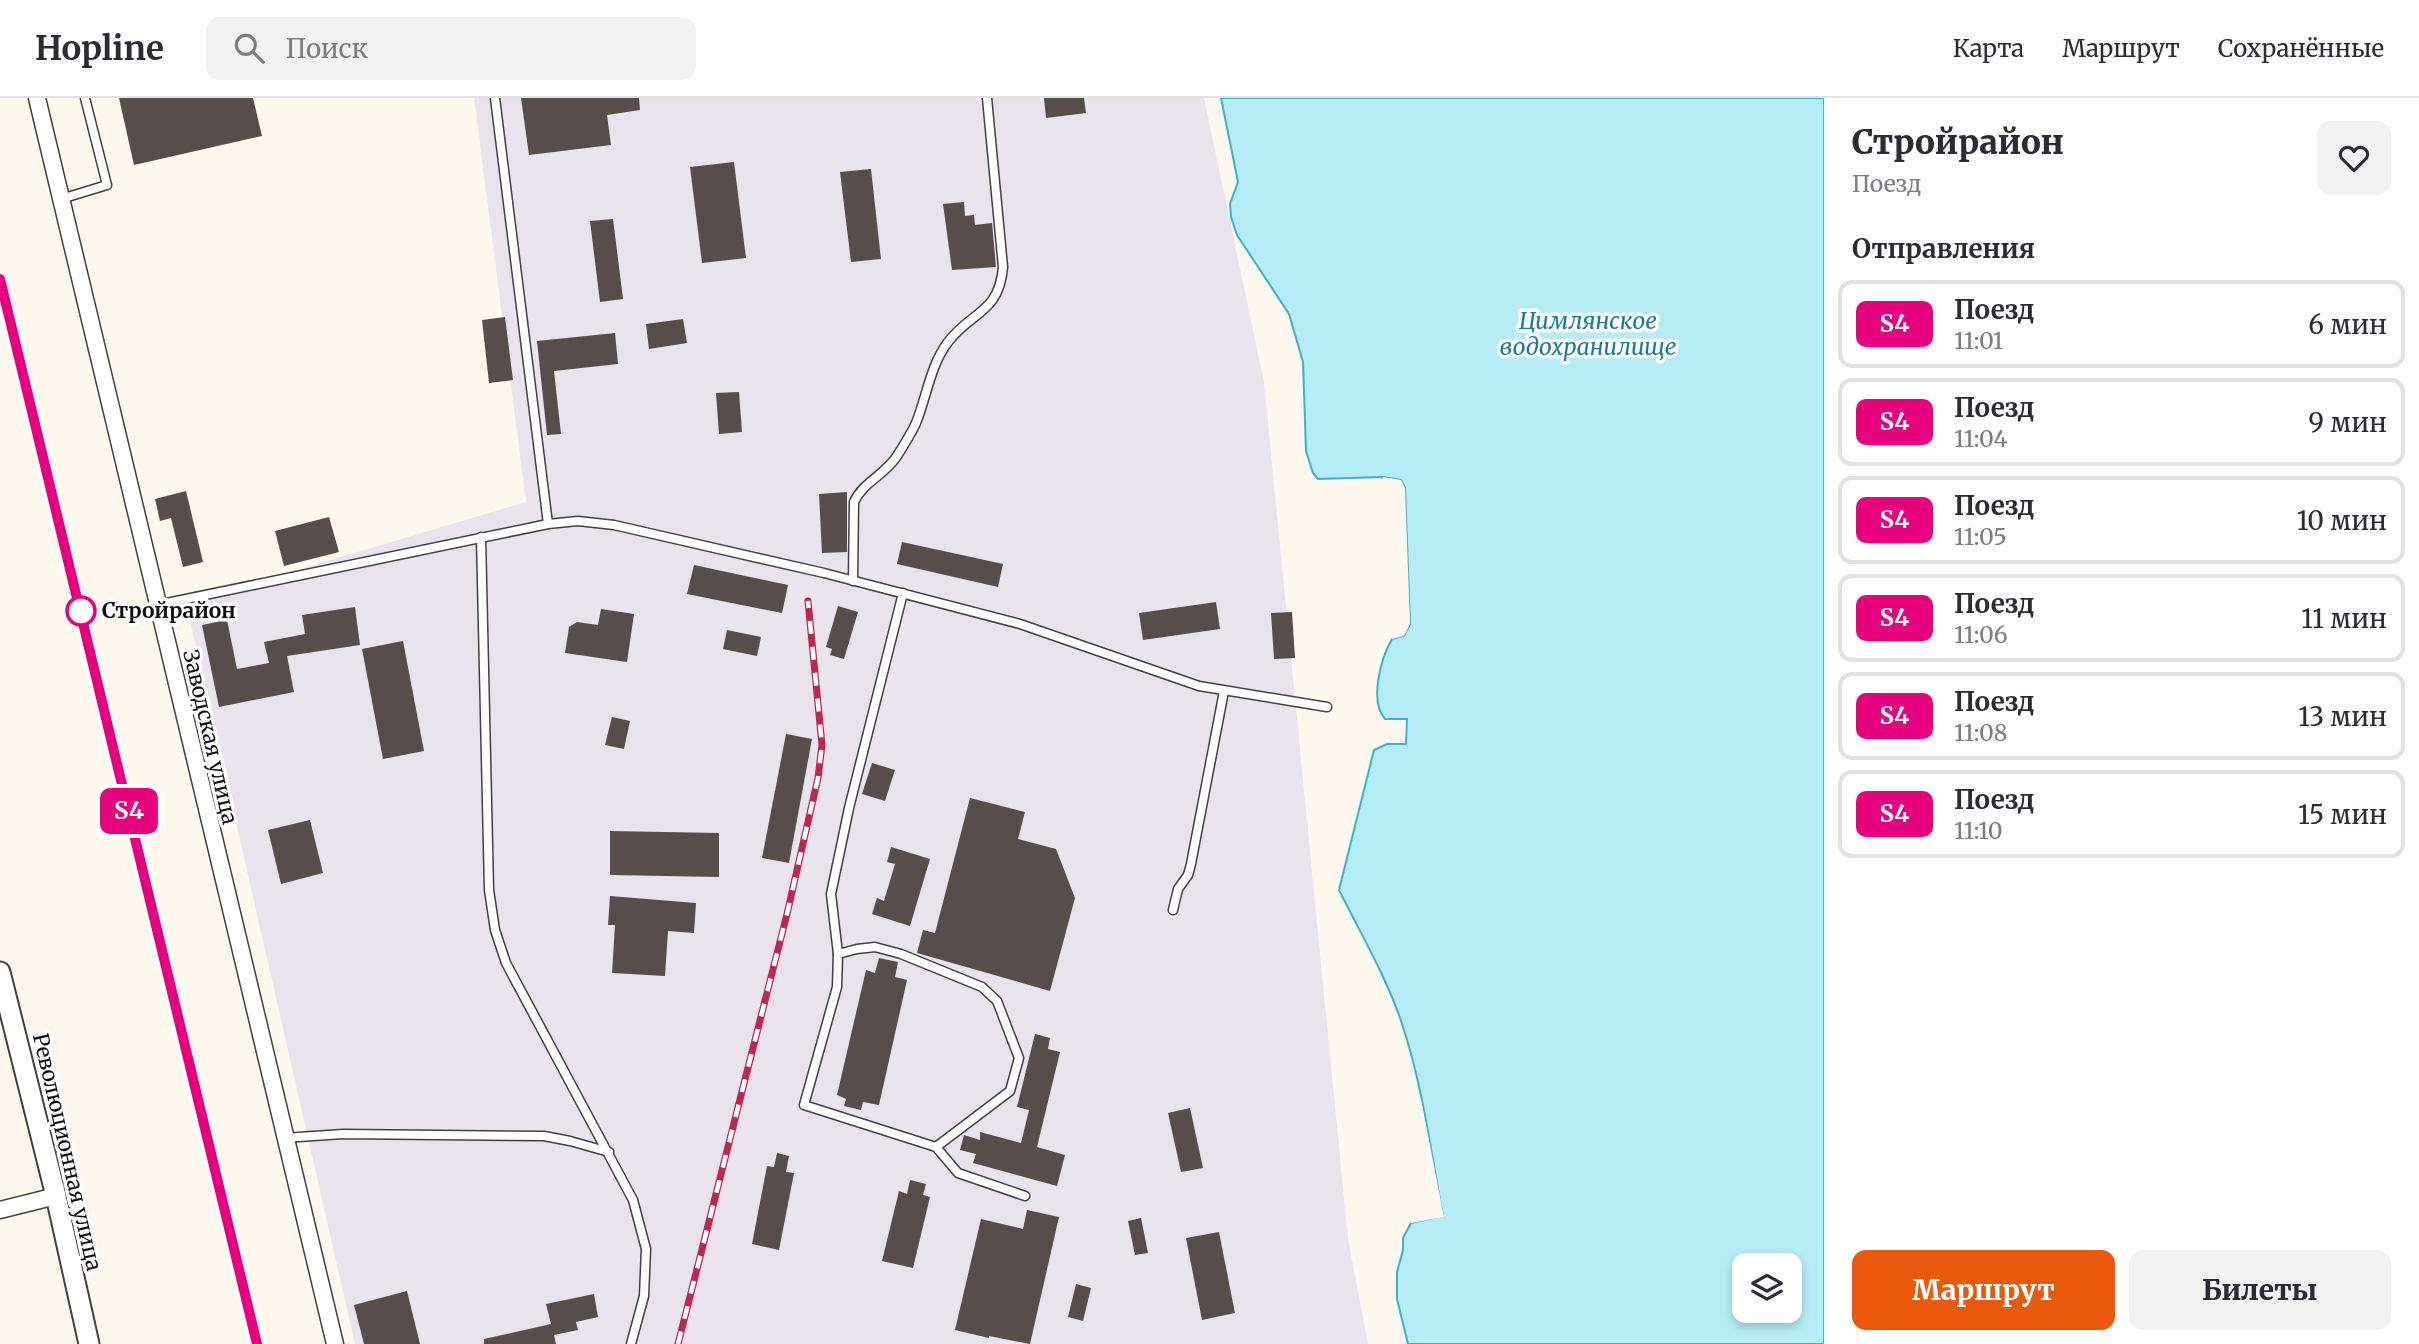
<!DOCTYPE html>
<html lang="ru">
<head>
<meta charset="utf-8">
<style>
  body { margin:0; font-family:Merriweather,serif; background:#f2f2f3; color:#2b2b33; height:100vh; display:flex; flex-direction:column; font-size:26px; white-space:nowrap }
  * { box-sizing:border-box; margin:0 }
  p { font-size:23px; color:#7c7c81 }
  .icon { flex:none; width:38px; height:38px; fill:none; stroke:currentColor; stroke-width:2; stroke-linecap:round; stroke-linejoin:round }
  .map { position:relative; flex:1; overflow:hidden }
  .panel { display:flex; flex-direction:column; background:#fff; width:595px }
  .panel>* { flex:none }
  .badge { padding:0 14px; border-radius:10px; font-size:24px; line-height:46px }
  .tools { position:absolute; left:1732px; top:1155px; display:grid; gap:14px }
  .tools a { display:grid; place-items:center; width:70px; height:70px; border-radius:14px; background:#fff; box-shadow:0 4px 10px #0003; font-size:35px }
  .map>.badge { position:absolute; translate:-50% -50%; box-shadow:0 0 0 4px #fff }
  h2 { padding:0 28px; font-size:26px; line-height:63px }
  .round { display:grid; place-items:center; flex:none; width:74px; height:74px; border-radius:14px; background:#f2f2f3 }
  .summary { display:flex; align-items:center; justify-content:space-between; height:119px; padding:0 28px }
  h1 { font-size:33px; font-weight:800; line-height:52px }
  .button { display:flex; gap:14px; margin-top:auto; padding:14px 28px }
  .button a { flex:1; height:80px; border-radius:14px; background:#ea580c; color:#fff; font-size:28px; font-weight:800; line-height:80px; text-align:center }
  .button a+a { background:#f2f2f3; color:#2b2b33 }
  ul { padding:0; list-style:none }
  li { display:flex; align-items:center; gap:21px; height:88px; margin:0 14px 10px; padding:0 14px; border:4px solid #e1e1e2; border-radius:14px }
  li div { flex:1 }
  li b { display:block; font-size:26px }
  li em { font-style:normal }
  li .badge { min-width:77px; font-weight:700; text-align:center }
  header { display:flex; align-items:center; gap:42px; box-sizing:border-box; height:98px; padding:0 35px; background:#fff; border-bottom:2px solid #e1e1e2 }
  header strong { font-size:33px }
  nav { display:flex; gap:38px; margin-inline-start:auto; font-size:24px }
  .search { width:490px; height:63px; background:#f2f2f3; display:flex; align-items:center; gap:18px; box-sizing:border-box; padding:0 24px; border-radius:14px; color:#7c7c81; font-size:26px }
  main { display:flex; flex:1; min-height:0 }
  .map>svg:first-child { display:block }
  .industrial { fill:#e9e3ed }
  .water { fill:#b5ecf6; stroke:#3cb3cc; stroke-width:2; fill-rule:evenodd }
  .pier { fill:#fff8ef }
  .building { fill:#574d4b }
  .lines { fill:none; stroke-linecap:round; stroke-linejoin:round }
  .service-casing { stroke:#414141; stroke-width:11 }
  .minor-casing { stroke:#414141; stroke-width:19 }
  .tertiary-casing { stroke:#414141; stroke-width:23 }
  .service { stroke:#fff; stroke-width:8 }
  .minor { stroke:#fff; stroke-width:16 }
  .tertiary { stroke:#fff; stroke-width:19 }
  .rail-casing { stroke:#bd2750; stroke-width:7 }
  .rail { stroke:#fff; stroke-width:4.5; stroke-dasharray:13; stroke-linecap:butt }
  .line-casing { stroke:#fff; stroke-width:16 }
  .line { stroke:#e6007e; stroke-width:10 }
  .stop-dot { fill:#fff; stroke:#e6007e; stroke-width:3.5 }
  .labels { text-anchor:middle; stroke-width:7; stroke-linejoin:round; paint-order:stroke }
  .stop-label { font-size:21px; font-weight:bold; fill:#0e0e0e; stroke:#fff; text-anchor:start }
  .street-label { font-size:21px; fill:#0e0e0e; stroke:#fff }
  .water-label { font-size:23px; font-style:italic; fill:#187c98; stroke:#fff }
</style>
</head>
<body>
<header>
<strong>Hopline</strong>
<div class="search"><svg class="icon" aria-label="search" viewBox="0 0 24 24"><circle cx="10" cy="10" r="6"/><path d="M15 15l6 6"/></svg>Поиск</div>
<nav><a>Карта</a><a>Маршрут</a><a>Сохранённые</a></nav>
</header>
<main>
<div class="map">
<svg width="1824" height="1246" viewBox="0 0 1824 1246">
  <rect width="100%" height="100%" fill="#fff8ef"/>
  <polygon class="industrial" points="474,0 1204,0 1264,284 1348,1141 1368,1246 355,1246 186,505 526,404"/>
  <path class="water" d="M1221,0H1824V1246H1408L1397,1201V1174L1403,1152V1140L1411,1125L1443,1118C1431,1055 1423,990 1403,929C1389,884 1360,834 1339,792L1374,652L1387,646H1406L1407,621H1385C1369,603 1381,560 1392,541L1404,538L1410,526L1405,390L1401,382L1383,379L1318,381L1313,375L1306,353L1303,264L1289,216L1237,137L1231,119L1230,106L1238,84ZM1745,1167H1790V1213H1745Z"/>
  <g class="pier">
    <polygon points="1383,379 1401,382 1405,390 1410,526 1404,538 1392,541 1392,537 1402,535 1406,526 1401,391 1399,385 1383,383"/>
    <polygon points="1421,1002 1444,1119 1411,1125 1410,1121 1439,1116 1418,1003"/>
  </g>
  <g class="building">
    <polygon points="119,0 253,0 262,38 134,67"/>
    <polygon points="521,0 639,0 640,12 607,17 611,47 529,57"/>
    <polygon points="1044,0 1084,0 1086,15 1046,20"/>
    <polygon points="734,64 746,160 702,165 690,69"/>
    <polygon points="871,71 881,161 851,164 840,74"/>
    <polygon points="964,104 965,118 974,117 975,127 992,125 996,169 952,172 943,106"/>
    <polygon points="613,121 623,201 600,204 590,123"/>
    <polygon points="505,219 513,282 489,285 482,222"/>
    <polygon points="683,221 687,245 649,251 646,226"/>
    <polygon points="615,235 618,266 554,273 561,336 547,337 537,243"/>
    <polygon points="739,294 742,334 719,336 716,295"/>
    <polygon points="186,393 203,464 183,469 171,420 160,423 155,401"/>
    <polygon points="847,394 847,454 822,455 819,396"/>
    <polygon points="329,419 339,454 284,468 275,433"/>
    <polygon points="902,444 1003,466 998,489 897,466"/>
    <polygon points="694,467 788,487 782,515 687,496"/>
    <polygon points="1216,504 1220,531 1143,542 1139,515"/>
    <polygon points="838,508 858,514 844,561 830,557 832,551 826,549"/>
    <polygon points="355,509 360,547 287,558 294,594 219,609 202,527 227,522 237,571 269,565 264,544 305,536 302,517"/>
    <polygon points="601,511 634,516 627,564 565,555 569,529 577,524 598,527"/>
    <polygon points="1292,514 1295,560 1274,561 1271,515"/>
    <polygon points="727,532 761,539 757,558 723,551"/>
    <polygon points="403,543 424,653 383,661 362,551"/>
    <polygon points="612,619 630,623 624,651 605,647"/>
    <polygon points="786,636 812,641 789,765 762,760"/>
    <polygon points="872,665 895,672 885,703 862,696"/>
    <polygon points="970,700 1025,714 1018,741 1056,751 1075,800 1050,893 917,855 923,832 935,835"/>
    <polygon points="310,722 323,775 281,786 268,732"/>
    <polygon points="610,733 719,735 719,779 610,777"/>
    <polygon points="891,749 930,761 910,828 872,816 877,800 884,803 895,766 887,764"/>
    <polygon points="610,798 696,805 694,835 668,833 665,878 612,875 615,827 608,827"/>
    <polygon points="879,860 898,864 895,879 907,882 879,1007 863,1004 861,1012 844,1008 846,1001 837,997 866,872 875,875"/>
    <polygon points="1035,936 1050,940 1048,951 1060,954 1037,1049 1065,1057 1057,1088 973,1065 976,1056 960,1052 964,1037 980,1042 980,1034 1021,1045 1029,1012 1017,1009"/>
    <polygon points="1190,1010 1203,1070 1181,1074 1168,1015"/>
    <polygon points="777,1055 789,1058 786,1074 794,1075 779,1152 752,1146 767,1068 774,1069"/>
    <polygon points="910,1082 926,1086 923,1097 930,1099 913,1170 882,1163 899,1093 907,1096"/>
    <polygon points="1027,1112 1059,1119 1030,1246 989,1238 989,1240 955,1232 981,1121 1023,1131"/>
    <polygon points="1141,1120 1148,1155 1135,1157 1128,1123"/>
    <polygon points="1219,1134 1235,1215 1202,1222 1186,1140"/>
    <polygon points="1076,1186 1091,1190 1083,1223 1068,1219"/>
    <polygon points="407,1193 420,1246 364,1246 354,1207"/>
    <polygon points="594,1196 598,1219 576,1224 578,1232 554,1237 556,1246 484,1246 484,1241 551,1226 546,1206"/>
  </g>
  <g class="lines">
    <g class="service-casing">
      <g id="service">
        <polyline points="495,0 548,426"/>
        <polyline points="61,101 107,87 85,0"/>
        <polyline points="481,439 489,792 495,832 506,865 633,1102 646,1151 644,1198 631,1246"/>
        <path d="M853,483L854,404C863,384 885,377 897,358C904,347 911,336 916,325C927,298 930,268 948,244C971,213 999,216 1003,169L987,0"/>
        <polyline points="903,495 849,710 831,796 838,856 837,889 804,1007 936,1049 958,1075 1025,1098"/>
        <polyline points="157,507 548,426 578,423 614,427 824,475 1020,526 1199,588 1327,609"/>
        <polyline points="1173,812 1178,791 1188,777 1191,766 1224,593"/>
        <polyline points="838,856 857,851 875,849 901,856 982,889 997,903 1019,960 1010,993 936,1049"/>
        <polyline points="284,1040 343,1036 544,1038 570,1043 609,1054"/>
      </g>
    </g>
    <g class="minor-casing">
      <g id="minor">
        <polyline points="37,0 335,1246"/>
        <polyline points="0,1112 56,1098"/>
      </g>
    </g>
    <g class="tertiary-casing">
      <polyline id="tertiary" points="0,874 56,1098 89,1246"/>
    </g>
    <use href="#service" class="service"/>
    <use href="#minor" class="minor"/>
    <use href="#tertiary" class="tertiary"/>
    <g class="rail-casing">
      <g id="rail">
        <polyline points="0,181 257,1246"/>
        <polyline points="678,1246 787,816 818,680 822,647 808,503"/>
      </g>
    </g>
    <use href="#rail" class="rail"/>
  </g>
  <g class="lines">
    <g class="line-casing">
      <polyline id="line" points="0,181 257,1246"/>
    </g>
    <use href="#line" class="line"/>
  </g>
  <circle class="stop-dot" cx="81" cy="513" r="14"/>
  <g class="labels">
    <g class="stop-label">
      <text x="102" y="520">Стройрайон</text>
    </g>
    <g class="street-label">
      <text transform="translate(210 639) rotate(77)" y="7">Заводская улица</text>
      <text transform="translate(67 1054) rotate(77)" y="7">Революционная улица</text>
    </g>
    <g class="water-label">
      <text x="1588" y="231">Цимлянское<tspan x="1588" dy="26">водохранилище</tspan></text>
    </g>
  </g>
</svg>
<div class="tools">
<a><svg class="icon" aria-label="layers" viewBox="0 0 24 24"><path d="M12 4l9 5-9 5-9-5zM3 14l9 5 9-5"/></svg></a>
</div>
<b class="badge" style="left:129px;top:713px;background:#e6007e;color:#fff">S4</b>
</div>
<section class="panel">
<div class="summary"><div><h1>Стройрайон</h1><p>Поезд</p></div><a class="round"><svg class="icon" aria-label="heart" viewBox="0 0 24 24"><path d="M12 20l-8-8c-3-5 5-10 8-4 3-6 11-1 8 4z"/></svg></a></div>
<h2>Отправления</h2>
<ul>
<li><span class="badge" style="background:#e6007e;color:#fff">S4</span><div><b>Поезд</b><p>11:01</p></div><em>6 мин</em></li>
<li><span class="badge" style="background:#e6007e;color:#fff">S4</span><div><b>Поезд</b><p>11:04</p></div><em>9 мин</em></li>
<li><span class="badge" style="background:#e6007e;color:#fff">S4</span><div><b>Поезд</b><p>11:05</p></div><em>10 мин</em></li>
<li><span class="badge" style="background:#e6007e;color:#fff">S4</span><div><b>Поезд</b><p>11:06</p></div><em>11 мин</em></li>
<li><span class="badge" style="background:#e6007e;color:#fff">S4</span><div><b>Поезд</b><p>11:08</p></div><em>13 мин</em></li>
<li><span class="badge" style="background:#e6007e;color:#fff">S4</span><div><b>Поезд</b><p>11:10</p></div><em>15 мин</em></li>
</ul>
<div class="button"><a>Маршрут</a><a>Билеты</a></div>
</section>
</main>
</body>
</html>
